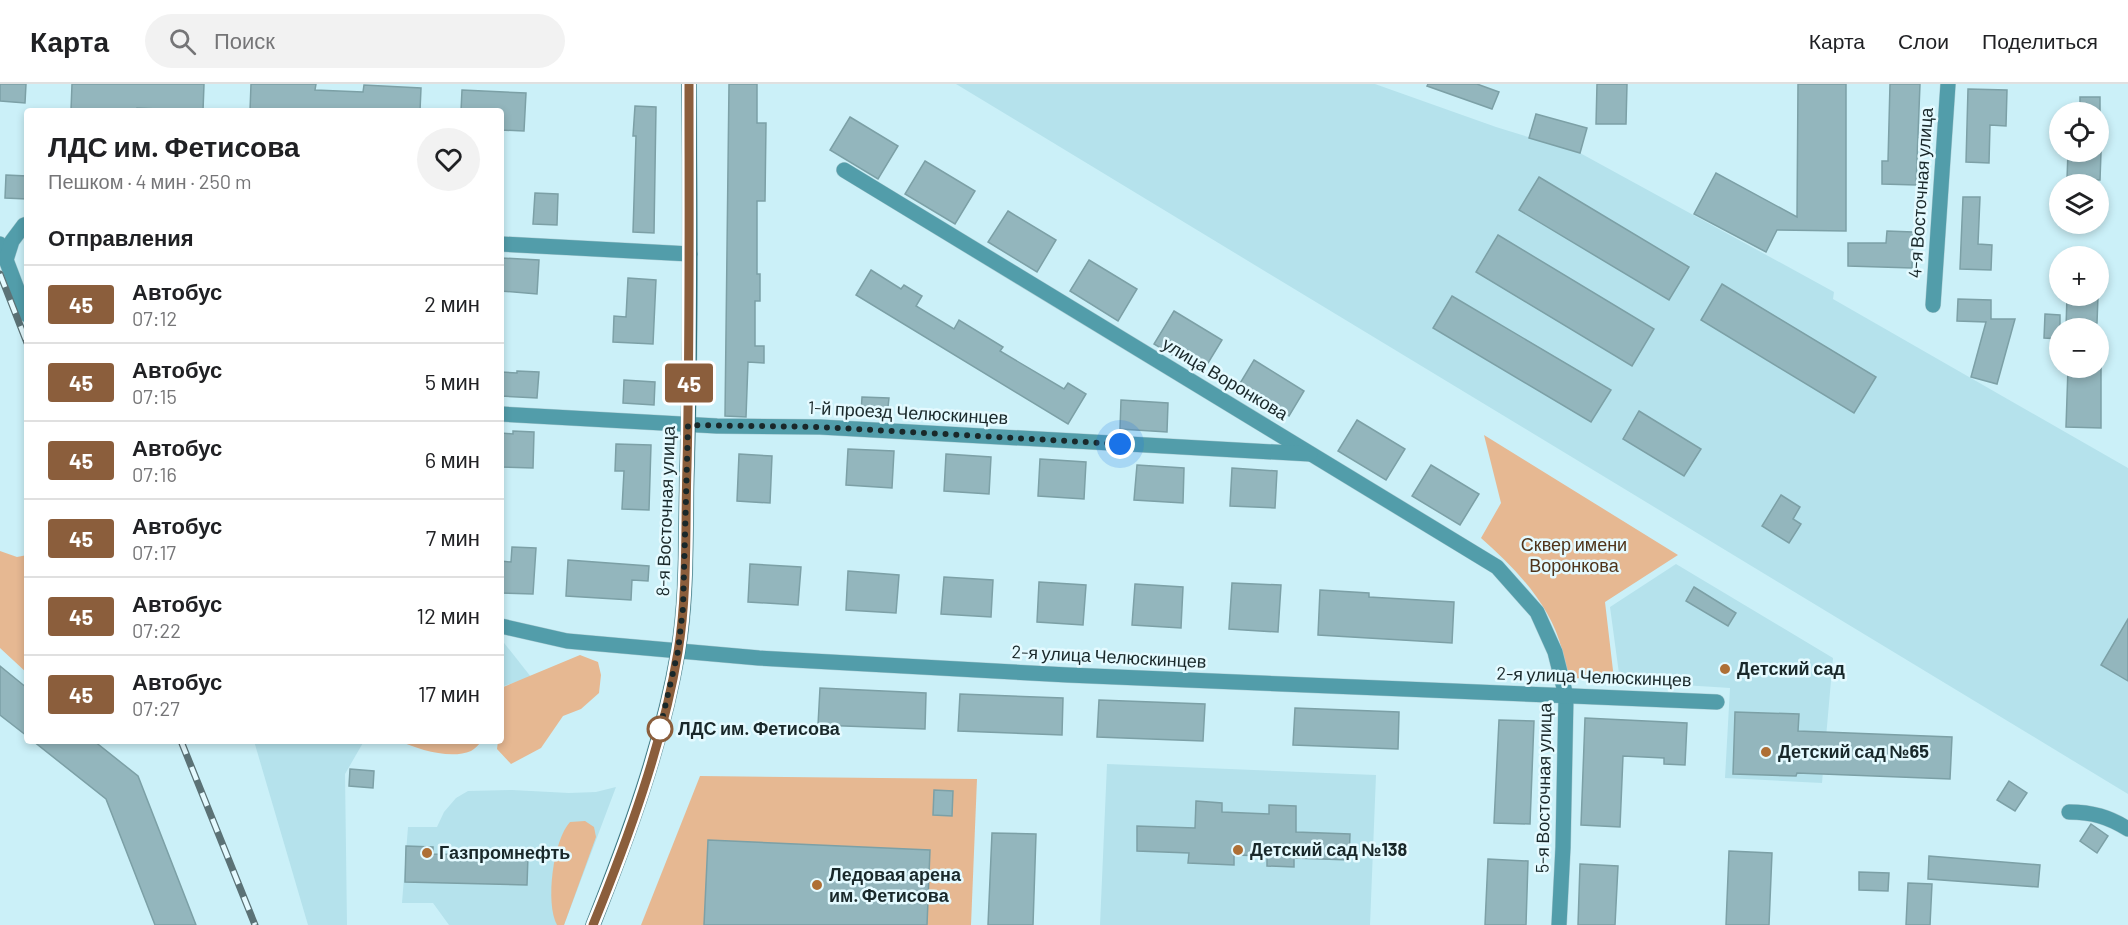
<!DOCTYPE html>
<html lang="ru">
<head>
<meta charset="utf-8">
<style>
  body { margin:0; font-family:Barlow,sans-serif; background:#f2f2f2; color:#202124; height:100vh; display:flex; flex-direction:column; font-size:22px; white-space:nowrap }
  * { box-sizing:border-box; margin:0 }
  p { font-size:20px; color:#757577 }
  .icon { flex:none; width:33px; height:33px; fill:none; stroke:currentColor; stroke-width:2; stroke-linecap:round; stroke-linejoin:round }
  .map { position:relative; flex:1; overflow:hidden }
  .drawer { position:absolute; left:24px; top:24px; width:480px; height:636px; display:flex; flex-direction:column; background:#fff; border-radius:6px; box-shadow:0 3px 9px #0003 }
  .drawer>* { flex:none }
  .badge { padding:0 12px; border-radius:4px; font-size:21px; line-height:39px }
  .controls { position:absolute; left:2049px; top:18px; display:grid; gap:12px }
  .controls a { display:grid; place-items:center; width:60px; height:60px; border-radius:50%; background:#fff; box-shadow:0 3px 9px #0003; font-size:30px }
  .you { position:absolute; width:30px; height:30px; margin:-15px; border:4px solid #fff; border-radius:50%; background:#1a73e8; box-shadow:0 0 0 9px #1a73e833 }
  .map>.badge { position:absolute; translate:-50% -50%; box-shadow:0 0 0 3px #fff }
  h2 { padding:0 24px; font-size:22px; line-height:54px }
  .round { display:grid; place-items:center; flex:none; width:63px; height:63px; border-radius:32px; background:#f2f2f2 }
  .summary { display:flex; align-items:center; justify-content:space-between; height:102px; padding:0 24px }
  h1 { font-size:28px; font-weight:700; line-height:45px }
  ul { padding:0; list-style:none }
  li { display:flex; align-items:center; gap:18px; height:78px; padding:0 24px; border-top:2px solid #e0e0e0 }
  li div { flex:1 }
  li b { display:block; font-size:22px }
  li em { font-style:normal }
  li .badge { min-width:66px; font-weight:700; text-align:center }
  header { display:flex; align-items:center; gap:36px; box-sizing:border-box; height:84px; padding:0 30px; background:#fff; border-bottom:2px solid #e0e0e0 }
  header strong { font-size:28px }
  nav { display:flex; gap:33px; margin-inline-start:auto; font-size:21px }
  .search { width:420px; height:54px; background:#f2f2f2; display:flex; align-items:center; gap:15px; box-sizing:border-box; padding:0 21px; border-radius:33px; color:#757577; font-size:22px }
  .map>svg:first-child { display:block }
  .built { fill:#b5e2ec }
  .green { fill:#e6b892 }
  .building { fill:#93b6bd; stroke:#7ca0a6; stroke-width:1.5 }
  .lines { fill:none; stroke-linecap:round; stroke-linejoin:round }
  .street-casing { stroke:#abccd3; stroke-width:16 }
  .secondary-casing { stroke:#abccd3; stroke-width:16 }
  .street { stroke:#529daa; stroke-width:15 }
  .secondary { stroke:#2d717d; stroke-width:15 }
  .rail-casing { stroke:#5b7276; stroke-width:7 }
  .rail { stroke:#e4faff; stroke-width:4.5; stroke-dasharray:14; stroke-linecap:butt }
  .line-casing { stroke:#fff; stroke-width:14 }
  .line { stroke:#8b5e3c; stroke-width:9 }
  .walk { stroke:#19282a; stroke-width:6; stroke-dasharray:0 10.8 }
  .poi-dot { fill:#ae6f35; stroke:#e4faff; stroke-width:2 }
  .stop-dot { fill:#fff; stroke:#8b5e3c; stroke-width:3 }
  .labels { text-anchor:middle; stroke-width:5; stroke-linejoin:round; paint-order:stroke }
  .street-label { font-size:18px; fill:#19282a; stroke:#e4faff }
  .park-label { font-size:18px; fill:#4f3319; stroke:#e4faff }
  .poi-label { font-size:18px; font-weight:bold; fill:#19282a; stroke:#e4faff; text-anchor:start }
  .stop-label { font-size:18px; font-weight:bold; fill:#19282a; stroke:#e4faff; text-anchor:start }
</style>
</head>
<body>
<header>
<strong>Карта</strong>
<div class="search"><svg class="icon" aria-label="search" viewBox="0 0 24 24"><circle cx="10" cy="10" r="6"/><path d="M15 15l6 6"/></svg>Поиск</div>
<nav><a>Карта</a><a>Слои</a><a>Поделиться</a></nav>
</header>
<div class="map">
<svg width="2128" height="841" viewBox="0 0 2128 841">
  <rect width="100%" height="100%" fill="#cbf0f8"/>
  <g class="built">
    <polygon points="956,0 1375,0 1496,43 1580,69 1834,208 1833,215 2128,384 2128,710"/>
    <polygon points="1676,480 1833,574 1822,699 1725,694 1730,604 1620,597 1610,523"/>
    <polygon points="501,555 531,593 501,603"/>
    <polygon points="254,657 364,657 345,690 347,841 308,841"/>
    <polygon points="1107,680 1376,691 1370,841 1100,841"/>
    <polygon points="616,703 564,841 449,841 433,819 402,819 408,743 437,743 444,728 456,714 468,707 512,706 569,709 596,708"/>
  </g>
  <g class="green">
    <path d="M1484,351L1678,471L1605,518L1614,595L1567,594C1565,585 1565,575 1562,566C1551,521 1515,484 1481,454L1501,419Z"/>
    <polygon points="0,467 17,473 27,471 27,589 0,564"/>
    <polygon points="580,571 598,578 601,591 599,609 581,625 563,632 541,664 511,680 497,665 498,657 501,657 501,604"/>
    <path d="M399,657H482C479,660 475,665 471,667C450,676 418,665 399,657Z"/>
    <polygon points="700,692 977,695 971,841 641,841"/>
    <path d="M585,737L594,743L596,753L564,841H557C545,820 553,756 570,738Z"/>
  </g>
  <g class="building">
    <polygon points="0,0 26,0 25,19 0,17"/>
    <polygon points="72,0 204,0 203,27 137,24 137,27 71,26"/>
    <polygon points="251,0 316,0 315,6 363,8 364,1 421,4 420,27 250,27"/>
    <polygon points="729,0 757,0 757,39 766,39 765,117 757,117 757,190 760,190 760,217 755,217 755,262 764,262 764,279 748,278 746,333 725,332"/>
    <polygon points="1428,0 1477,0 1499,8 1492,25 1427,2"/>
    <polygon points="1597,0 1627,0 1626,40 1596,40"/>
    <polygon points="1798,0 1846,0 1846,147 1777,146 1766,168 1694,130 1716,89 1797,133"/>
    <polygon points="1890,0 1920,0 1916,101 1882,100 1882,77 1888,77"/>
    <polygon points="1968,5 2007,6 2006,42 1990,41 1989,79 1966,78"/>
    <polygon points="462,6 526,9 524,47 501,46 501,27 461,27"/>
    <rect x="2080" y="13" width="20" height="15"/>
    <polygon points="635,22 656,23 654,149 633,148 636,52 633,52"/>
    <polygon points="1536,30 1587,44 1580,69 1529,54"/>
    <polygon points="850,33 898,62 878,95 830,66"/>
    <polygon points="2068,68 2101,68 2100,96 2067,95"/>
    <polygon points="925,77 975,107 955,140 905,110"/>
    <polygon points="6,91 27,92 27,115 5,114"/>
    <polygon points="1539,93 1689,183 1669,216 1519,126"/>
    <polygon points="535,109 558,110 557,141 533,140"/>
    <polygon points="1963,113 1980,113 1978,160 1992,161 1991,186 1960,185"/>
    <polygon points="1008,127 1056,156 1037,188 988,158"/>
    <polygon points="1887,147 1913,148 1912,184 1848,182 1848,159 1886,159"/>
    <polygon points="1498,151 1654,245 1632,282 1476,188"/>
    <polygon points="501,174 539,176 537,210 501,207"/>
    <polygon points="1089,176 1137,205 1118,237 1070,207"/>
    <polygon points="871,186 901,205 904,201 922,212 916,222 954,245 959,236 1003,263 1000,267 1064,305 1068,299 1086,310 1068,340 856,211"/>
    <polygon points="628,194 656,196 653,260 613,258 614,232 626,233"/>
    <polygon points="1722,200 1876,293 1854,329 1701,236"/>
    <polygon points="1452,212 1611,306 1591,338 1433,244"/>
    <polygon points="2067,212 2098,212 2097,239 2082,239 2082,244 2066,244"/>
    <polygon points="1958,215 1991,216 1991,235 2015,235 1997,300 1971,293 1986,238 1957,237"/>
    <polygon points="1174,227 1222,256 1202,289 1154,260"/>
    <polygon points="2045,230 2060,231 2060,255 2044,254"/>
    <polygon points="1254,276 1304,307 1289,332 1239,301"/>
    <polygon points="2068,284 2101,284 2101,344 2066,343"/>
    <polygon points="517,287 539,288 537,314 501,312 501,288 517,289"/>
    <polygon points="624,296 655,298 654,321 623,319"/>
    <polygon points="862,313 889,314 887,332 861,330"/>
    <polygon points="1121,316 1168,319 1167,348 1120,345"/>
    <polygon points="1639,327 1701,365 1684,392 1623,355"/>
    <polygon points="1357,336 1405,365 1386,396 1338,367"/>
    <polygon points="513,347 534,348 533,384 501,383 501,349 513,350"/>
    <polygon points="616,360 651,361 649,426 622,425 624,387 615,387"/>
    <polygon points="848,365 894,367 892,404 846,401"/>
    <polygon points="739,370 772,372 770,419 737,417"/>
    <polygon points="946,370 991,373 989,410 944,407"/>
    <polygon points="1040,375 1086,378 1084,415 1038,412"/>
    <polygon points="1137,381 1184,384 1183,419 1134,416"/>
    <polygon points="1431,381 1479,410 1460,441 1412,412"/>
    <polygon points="1232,384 1277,387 1275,424 1230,422"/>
    <polygon points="1781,411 1800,423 1793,435 1801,440 1789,459 1762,442"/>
    <polygon points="512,463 536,464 533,510 501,509 501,477 511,478"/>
    <polygon points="568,476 649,482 648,497 632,496 631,516 566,512"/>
    <polygon points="750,480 801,483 798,521 748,518"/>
    <polygon points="848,487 899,491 896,529 846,526"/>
    <polygon points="944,493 993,496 991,533 941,530"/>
    <polygon points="1039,498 1086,501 1083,541 1037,538"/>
    <polygon points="1232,499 1281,501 1278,548 1229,545"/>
    <polygon points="1135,500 1183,503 1181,544 1132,541"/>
    <polygon points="1694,503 1736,529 1728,542 1686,517"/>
    <polygon points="1320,506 1369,509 1369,513 1454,518 1452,559 1318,551"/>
    <polygon points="2128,535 2128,597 2101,581"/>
    <polygon points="0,582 27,604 27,652 0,631"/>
    <polygon points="820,604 926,609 925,645 818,641"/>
    <polygon points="960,610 1063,614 1062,651 958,647"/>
    <polygon points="1099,616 1205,620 1203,657 1097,653"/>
    <polygon points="1295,624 1399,628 1398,665 1293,661"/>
    <polygon points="1735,628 1799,630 1798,647 1952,653 1950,695 1797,689 1796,692 1733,690"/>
    <polygon points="1585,634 1687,639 1685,681 1664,680 1664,674 1623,672 1620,743 1581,741"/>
    <polygon points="1499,636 1534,637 1530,740 1494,739"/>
    <polygon points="33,657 94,657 138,692 196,841 155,841 106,715"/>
    <polygon points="350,685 374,687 373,704 349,702"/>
    <polygon points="2009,697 2027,709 2015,727 1997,716"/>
    <polygon points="934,706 953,707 952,732 933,731"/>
    <polygon points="1196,717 1222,719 1222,728 1269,730 1269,721 1296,722 1296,748 1350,750 1349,776 1294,774 1294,783 1267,782 1267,772 1234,771 1234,781 1188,779 1189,769 1137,767 1137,742 1195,744"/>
    <polygon points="2091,740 2108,752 2097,769 2080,757"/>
    <polygon points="992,749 1036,750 1033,841 988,841"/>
    <polygon points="708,756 930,766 927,841 704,841"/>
    <polygon points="406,762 433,763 433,770 528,772 527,801 405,798"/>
    <polygon points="1729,767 1772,769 1769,841 1726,841"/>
    <polygon points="1929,772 2040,781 2038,803 1928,795"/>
    <polygon points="1488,775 1528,777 1526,841 1485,841"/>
    <polygon points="1580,780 1618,782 1615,841 1578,841"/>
    <polygon points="1859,788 1889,789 1888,807 1859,806"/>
    <polygon points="1908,799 1932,800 1930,841 1906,841"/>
  </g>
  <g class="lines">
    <g class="street-casing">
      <g id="street">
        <polyline points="844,86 1497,483 1537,528 1555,568 1566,612 1563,763 1559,841"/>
        <polyline points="0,160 27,231"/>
        <polyline points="501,160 690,170"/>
        <polyline points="6,176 12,157 24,141 27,140"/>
        <polyline points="1933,221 1948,0"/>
        <polyline points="501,330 717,342 820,343 1310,370"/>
        <polyline points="501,542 567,557 759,574 1068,591 1717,618"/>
        <path d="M2069,728C2092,728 2109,733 2128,745"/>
      </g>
    </g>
    <g class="secondary-casing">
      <path id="secondary" d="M593,841C628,753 662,661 678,568C688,509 685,446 687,386C691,258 690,129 689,0"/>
    </g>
    <use href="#street" class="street"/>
    <use href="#secondary" class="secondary"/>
    <g class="rail-casing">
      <g id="rail">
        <polyline points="0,190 27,259"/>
        <polyline points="181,657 255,841"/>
      </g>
    </g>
    <use href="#rail" class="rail"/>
  </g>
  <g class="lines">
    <g class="line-casing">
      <path id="line" d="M593,841C628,755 663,659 678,568C688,507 685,443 687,382C690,255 689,127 689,0"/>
    </g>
    <use href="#line" class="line"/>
    <polyline class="walk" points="660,645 659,649 678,567 683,524 688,341 820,343 1120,360"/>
  </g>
  <g class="poi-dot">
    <circle cx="1725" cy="585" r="6"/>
    <circle cx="1766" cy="668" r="6"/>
    <circle cx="1238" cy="766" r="6"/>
    <circle cx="427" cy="769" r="6"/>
    <circle cx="817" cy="801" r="6"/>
  </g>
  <circle class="stop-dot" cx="660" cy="645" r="12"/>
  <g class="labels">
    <g class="street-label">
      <text transform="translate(1921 109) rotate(-86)" y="6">4-я Восточная улица</text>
      <text transform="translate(1225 295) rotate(31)" y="6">улица Воронкова</text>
      <text transform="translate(908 329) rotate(3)" y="6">1-й проезд Челюскинцев</text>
      <text transform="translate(666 427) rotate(-88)" y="6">8-я Восточная улица</text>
      <text transform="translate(1109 573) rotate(3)" y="6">2-я улица Челюскинцев</text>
      <text transform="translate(1594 593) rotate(2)" y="6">2-я улица Челюскинцев</text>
      <text transform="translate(1544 704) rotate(-89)" y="6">5-я Восточная улица</text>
    </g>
    <g class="park-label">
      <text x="1574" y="467">Сквер имени<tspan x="1574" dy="21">Воронкова</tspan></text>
    </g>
    <g class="poi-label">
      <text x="1737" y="591">Детский сад</text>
      <text x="1778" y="674">Детский сад №65</text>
      <text x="1250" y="772">Детский сад №138</text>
      <text x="439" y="775">Газпромнефть</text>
      <text x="829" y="797">Ледовая арена<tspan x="829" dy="21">им. Фетисова</tspan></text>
    </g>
    <g class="stop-label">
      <text x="678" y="651">ЛДС им. Фетисова</text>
    </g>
  </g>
</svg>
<div class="controls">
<a><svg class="icon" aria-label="locate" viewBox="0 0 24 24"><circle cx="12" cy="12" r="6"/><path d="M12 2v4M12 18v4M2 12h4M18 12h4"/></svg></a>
<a><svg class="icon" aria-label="layers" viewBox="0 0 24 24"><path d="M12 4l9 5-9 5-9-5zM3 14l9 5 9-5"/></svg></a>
<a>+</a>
<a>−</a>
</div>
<div class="you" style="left:1120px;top:360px"></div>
<b class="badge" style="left:689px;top:299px;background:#8b5e3c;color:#fff">45</b>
<section class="drawer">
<div class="summary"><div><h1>ЛДС им. Фетисова</h1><p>Пешком · 4 мин · 250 m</p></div><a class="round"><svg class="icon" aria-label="heart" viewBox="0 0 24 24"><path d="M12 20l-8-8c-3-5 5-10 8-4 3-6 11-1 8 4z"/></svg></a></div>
<h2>Отправления</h2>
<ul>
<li><span class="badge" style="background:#8b5e3c;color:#fff">45</span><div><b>Автобус</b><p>07:12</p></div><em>2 мин</em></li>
<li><span class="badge" style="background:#8b5e3c;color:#fff">45</span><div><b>Автобус</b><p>07:15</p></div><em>5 мин</em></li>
<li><span class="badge" style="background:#8b5e3c;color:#fff">45</span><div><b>Автобус</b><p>07:16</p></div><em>6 мин</em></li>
<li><span class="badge" style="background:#8b5e3c;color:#fff">45</span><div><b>Автобус</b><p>07:17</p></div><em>7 мин</em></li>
<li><span class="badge" style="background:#8b5e3c;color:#fff">45</span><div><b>Автобус</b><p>07:22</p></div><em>12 мин</em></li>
<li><span class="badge" style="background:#8b5e3c;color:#fff">45</span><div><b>Автобус</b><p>07:27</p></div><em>17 мин</em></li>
</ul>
</section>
</div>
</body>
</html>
